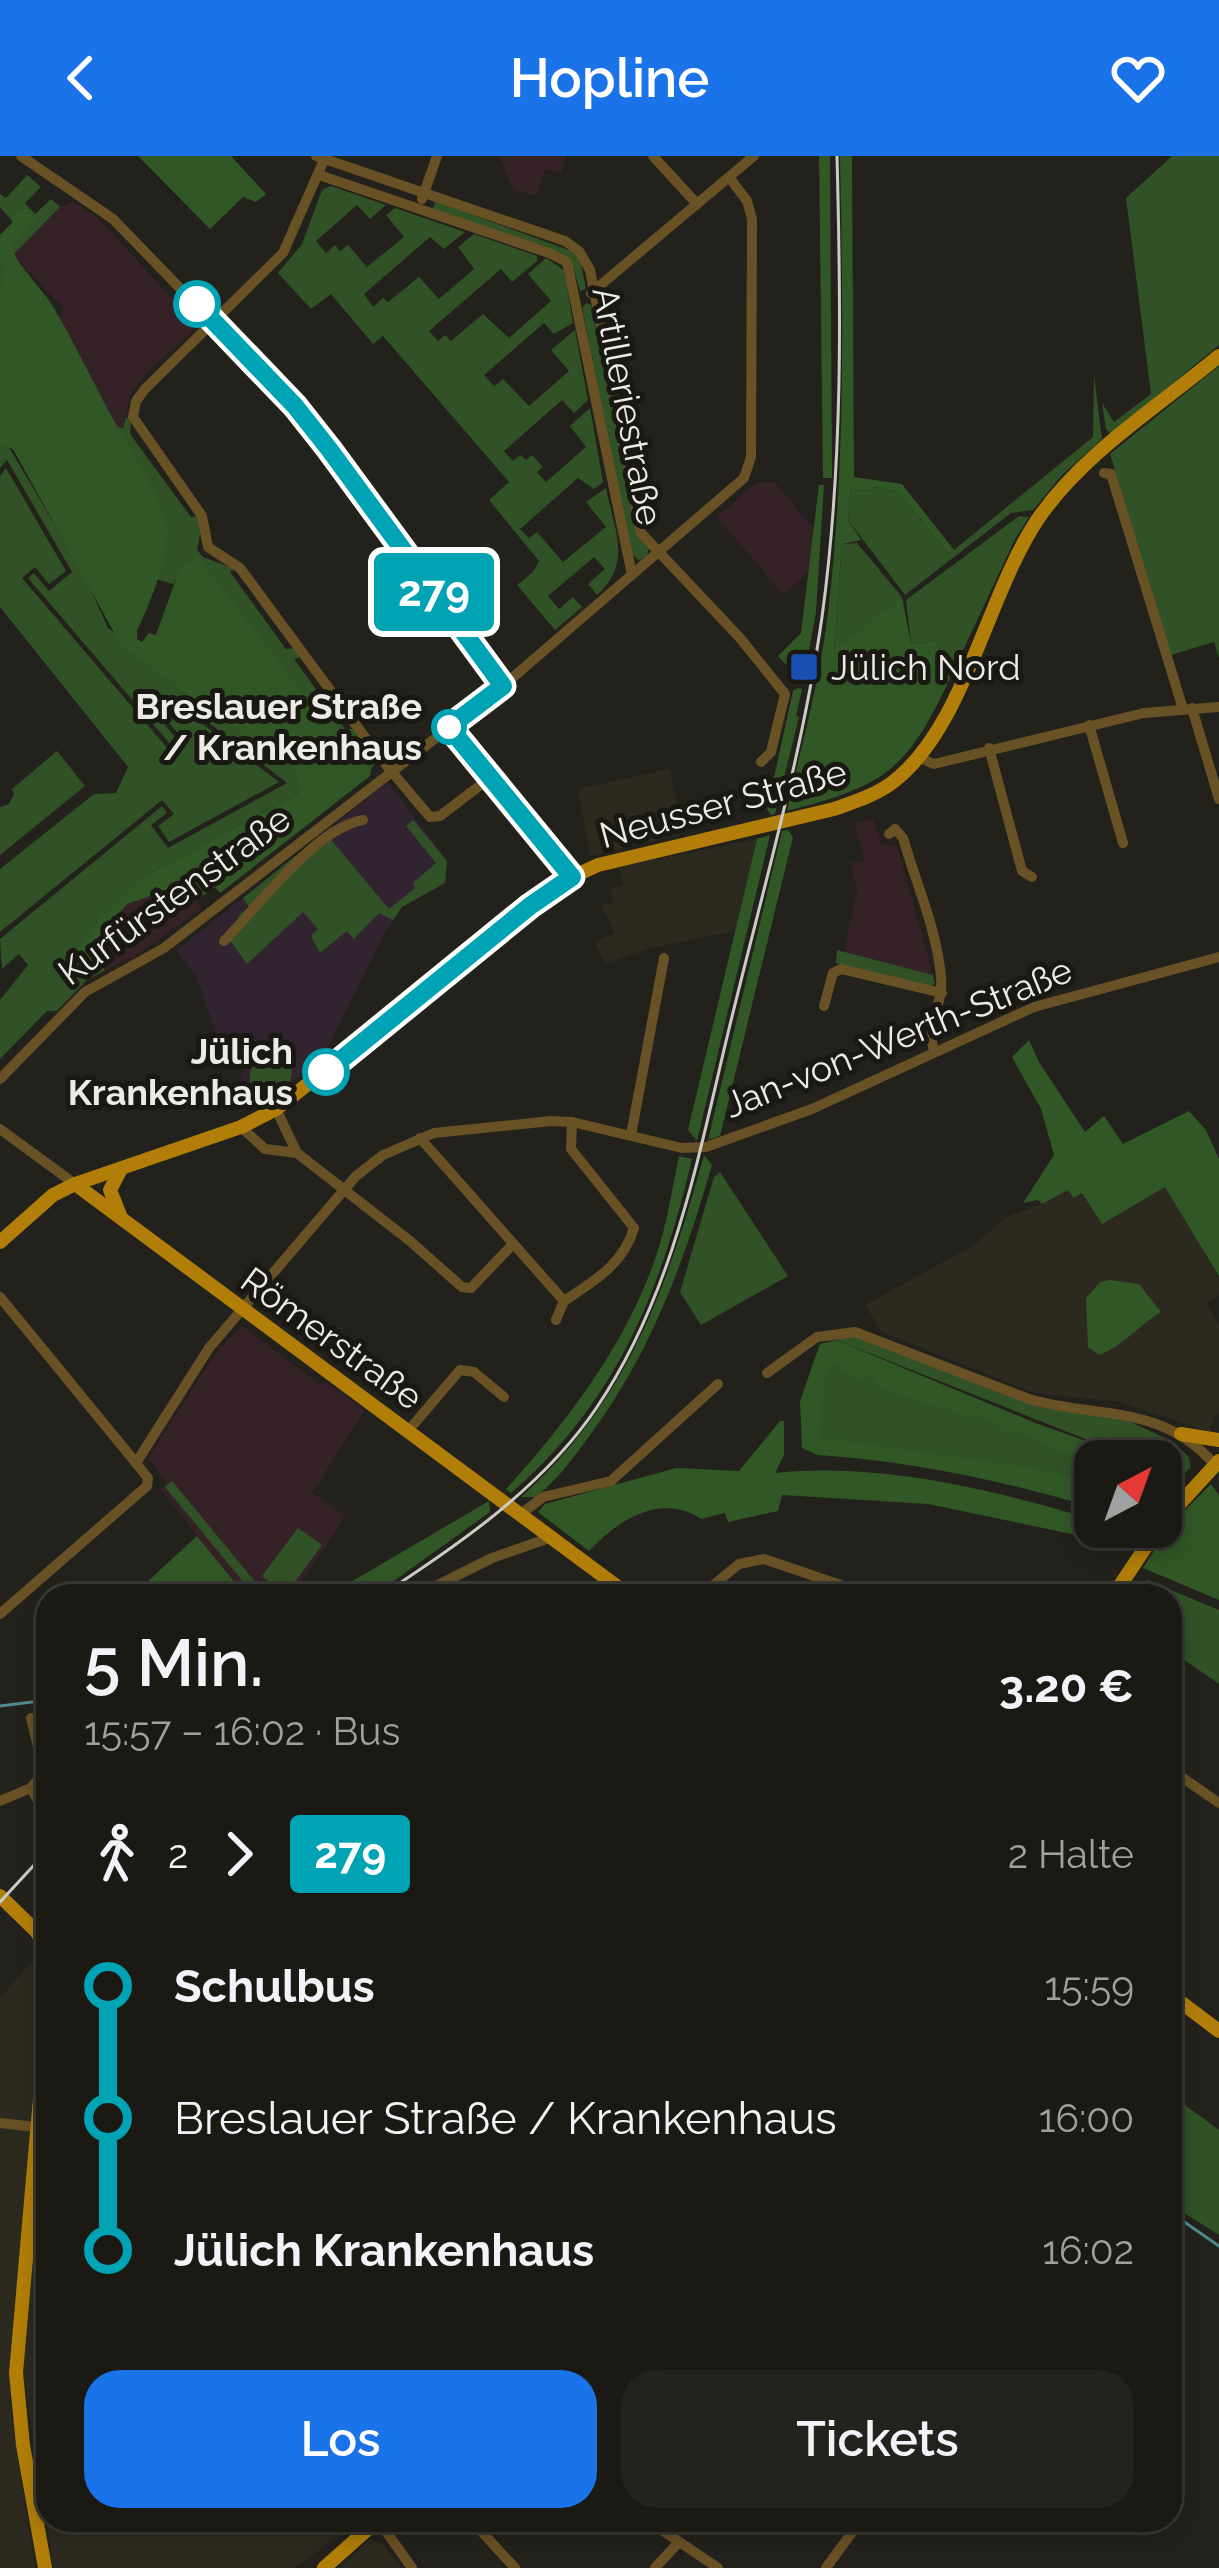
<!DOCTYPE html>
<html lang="de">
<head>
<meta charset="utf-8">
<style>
  body { margin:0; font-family:Raleway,sans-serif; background:#23221d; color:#f1f3f6; height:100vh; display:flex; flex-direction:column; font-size:45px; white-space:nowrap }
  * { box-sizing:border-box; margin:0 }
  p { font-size:39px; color:#9fa0a0 }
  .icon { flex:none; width:66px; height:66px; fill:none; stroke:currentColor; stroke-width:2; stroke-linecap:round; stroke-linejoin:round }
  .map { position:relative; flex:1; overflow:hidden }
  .drawer { position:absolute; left:36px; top:1428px; width:1146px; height:948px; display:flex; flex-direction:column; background:#1a1914; border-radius:36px; box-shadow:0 6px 18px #0003,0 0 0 3px #383834 }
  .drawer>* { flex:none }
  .badge { padding:0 24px; border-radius:9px; font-size:42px; line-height:78px }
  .needle { width:78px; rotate:41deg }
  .fabs { position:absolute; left:1074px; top:1284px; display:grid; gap:24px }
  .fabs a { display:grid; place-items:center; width:108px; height:108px; border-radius:24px; background:#1a1914; box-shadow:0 6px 18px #0003,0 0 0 3px #383834; font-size:60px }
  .map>.badge { position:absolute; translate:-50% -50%; box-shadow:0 0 0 6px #fff }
  .legs { display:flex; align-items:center; gap:18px; height:132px; padding:0 48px; font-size:39px }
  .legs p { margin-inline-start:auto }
  .headline { display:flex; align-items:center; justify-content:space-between; height:204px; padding:0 48px }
  h1 { font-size:66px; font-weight:600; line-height:90px }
  .cta { display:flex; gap:24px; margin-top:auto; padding:24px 48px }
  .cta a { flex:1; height:138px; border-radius:36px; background:#1a73e8; color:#fff; font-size:48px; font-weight:600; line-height:138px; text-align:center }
  .cta a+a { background:#23221d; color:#f1f3f6 }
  ul { padding:0 48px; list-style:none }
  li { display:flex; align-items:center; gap:42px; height:132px; font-size:45px }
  li i { display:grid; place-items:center; width:18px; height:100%; margin:0 15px; background:currentColor }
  li i::after { content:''; width:30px; height:30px; margin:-15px; border:9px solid; border-radius:50%; background:#1a1914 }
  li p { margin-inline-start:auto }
  li:first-child i { background:linear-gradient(#0000 50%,currentColor 0) }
  li:last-child i { background:linear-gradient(currentColor 50%,#0000 0) }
  header { display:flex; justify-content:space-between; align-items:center; height:156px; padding:0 48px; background:#1a73e8; color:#fff; font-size:54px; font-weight:600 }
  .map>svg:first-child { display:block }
  .built { fill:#2c2a1e }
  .education { fill:#352227 }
  .medical { fill:#312330 }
  .green { fill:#305226 }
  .forest { fill:#305725 }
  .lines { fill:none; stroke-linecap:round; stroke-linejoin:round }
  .stream { stroke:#4f8a8c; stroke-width:3 }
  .minor { stroke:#695126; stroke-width:10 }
  .major { stroke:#b07e09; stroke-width:14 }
  .rail { stroke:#cccbc6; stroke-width:3 }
  .line-1-casing { stroke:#fff; stroke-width:27 }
  .line-1 { stroke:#00a3b4; stroke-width:18 }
  .stop-1-dot { fill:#fff; stroke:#00a3b4; stroke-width:6 }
  .transit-dot { fill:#1a4fb4; stroke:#191812; stroke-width:4.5 }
  .labels { text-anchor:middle; stroke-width:10; stroke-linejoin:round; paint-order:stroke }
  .street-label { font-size:36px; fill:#ecebe7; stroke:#191812 }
  .poi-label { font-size:36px; fill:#ecebe7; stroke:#191812; text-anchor:start }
  .stop-label { font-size:36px; font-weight:bold; fill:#ecebe7; stroke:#191812; text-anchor:end }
</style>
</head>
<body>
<header><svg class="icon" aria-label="back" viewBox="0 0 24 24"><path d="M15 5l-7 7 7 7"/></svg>Hopline<svg class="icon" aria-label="heart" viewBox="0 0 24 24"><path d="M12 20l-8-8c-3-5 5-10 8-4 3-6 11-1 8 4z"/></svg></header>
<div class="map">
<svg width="1219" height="2412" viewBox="0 0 1219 2412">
  <rect width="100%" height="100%" fill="#22211b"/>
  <g class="built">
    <polygon points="669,613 685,677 590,700 578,633"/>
    <polygon points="757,683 735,775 647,793 605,807 595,786 615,777 601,749 613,746 611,732 623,729 619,711"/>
    <polygon points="1165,1030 1219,1120 1219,1139 1207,1147 1219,1169 1219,1258 1214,1260 1210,1276 1120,1246 1034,1237 882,1176 865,1149 974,1089 1008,1060 1042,1048 1068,1034 1082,1037"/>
    <polygon points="35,1802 46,1808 45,1836 11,2185 10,2250 35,2412 0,2412 0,1842"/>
    <polygon points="48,1931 48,2364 362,2364 294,2412 53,2412 23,2217"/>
    <polygon points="370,2383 384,2389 401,2412 340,2412"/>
  </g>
  <g class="education">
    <polygon points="499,0 567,0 561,17 546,13 536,40 514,34"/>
    <polygon points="73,45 99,63 195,167 190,178 150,213 130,238 123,273 117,271 59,160 64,152 13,99 60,51"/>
    <polygon points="756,327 775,327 814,373 809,416 783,438 717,361"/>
    <polygon points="873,662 881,688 897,690 933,819 844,796 857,735 851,707 864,704 854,667"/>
    <polygon points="190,737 202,752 134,801 100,816 81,796 127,748 157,738"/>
    <polygon points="242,1170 319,1228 327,1227 365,1254 312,1337 346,1360 292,1440 246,1440 160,1333 167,1327 148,1302 218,1194"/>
  </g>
  <polygon class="medical" points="388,626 447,705 445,727 402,751 384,778 324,899 290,928 238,958 237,939 243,914 217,880 196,819 176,795"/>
  <g class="green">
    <polygon points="1172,0 1219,0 1219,189 1111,278 1106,273 1102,247 1114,266 1151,238 1126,42"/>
    <path d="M27,19L41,31L25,47L35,58L51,43L60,51L13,99C58,152 85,210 117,271L123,272L126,261L131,265L130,278L191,361L198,360L201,374L197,394L203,401L235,413L230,416L286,493L295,492L301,501L294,503L345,573H354L376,604L367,623L181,416L173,428L153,422L0,153V79L13,66L0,51V38L6,42Z"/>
    <path d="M331,30L386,49L370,63L357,49L316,85L326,97L335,89L340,95L348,89L367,111L404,81L386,59L395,52L465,76L444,93L430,81L364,138L373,151L383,142L388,146L419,121L439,143L474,113L458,91L474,78L537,100V105L512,126L501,113L429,175L438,185L445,179L451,185L483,158L509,182L551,145L528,118L546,102L564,114L573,167L554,178L544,167L484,219L494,230L503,223L529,250L569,215L551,194L575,174L588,244L574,257L562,244L504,295L513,305L521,299L526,304L532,299L543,311L537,316L546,326L586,291L570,270L590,252L603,326L594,333L578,322L520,373L529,382L537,376L563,406L606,371L586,346L606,332C614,374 633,407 597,439L588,428L605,413L594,401L548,440L559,453L573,441L582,451L555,474L517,429L533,416L539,405L489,344L509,326L383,180L373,188L331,138L311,153L278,117L302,88L322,34Z"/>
    <polygon points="435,45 574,96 581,108 586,133 580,135 573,111 561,97 433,53"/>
    <polygon points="587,147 591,149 636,373 649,392 647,400 639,404 631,398 582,151"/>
    <polygon points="1219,210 1219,502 1214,486 1171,499 1110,298"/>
    <polygon points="1094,219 1102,283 1062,319 1033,354 1011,357 905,439 848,364 851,333 869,335 872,331 898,336 949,398 1093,281"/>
    <polygon points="7,288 82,415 108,472 279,605 289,592 299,637 150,717 68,806 86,825 57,855 47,855 0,903 0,844 28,809 19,798 2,813 0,783 162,650 167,657 151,669 168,692 287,627 182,546 161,564 177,583 170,588 28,422 34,417 49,435 72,416 7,304 0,312 0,289"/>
    <polygon points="6,312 66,415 49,428 35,411 22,422 169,594 183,583 167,565 182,552 279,626 169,686 158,670 174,658 162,644 0,776 0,713 94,638 116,637 128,611 0,451 0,320"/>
    <polygon points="1019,360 1029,361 1015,383 952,518 936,485 911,488 906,444"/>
    <polygon points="857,387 902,441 834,496 842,388"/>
    <polygon points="57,595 85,630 0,699 0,651 9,648 14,638 12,633"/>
    <polygon points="413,664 447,705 445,727 402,751 393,764 379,757 354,783 347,775 320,797 311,780 318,773 303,756 247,808 229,783 243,767 238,760 249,751 243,742 331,671 332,685 389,753 415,732 413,727 436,707 406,670"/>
    <polygon points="837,794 933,819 935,828 931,830 836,807"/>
    <polygon points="252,902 293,908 290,928 280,935 249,932"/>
    <polygon points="720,1016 788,1120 701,1169 680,1136 714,1021"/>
    <polygon points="852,1180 1041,1251 1114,1258 1171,1285 1188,1300 1191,1310 1161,1348 1161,1305 1141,1305 836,1184"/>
    <polygon points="826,1198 1120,1305 1095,1305 1095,1332 818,1281"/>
    <polygon points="172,1325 267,1440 255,1440 165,1331"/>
    <polygon points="298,1372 322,1389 286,1438 262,1420"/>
    <polygon points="1147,1424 1219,1454 1219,1528 1170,1494 1170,1440 1137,1440"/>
    <polygon points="1170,1938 1219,1974 1219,2079 1170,2048"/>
  </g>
  <g class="forest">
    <polygon points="138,0 231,0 266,38 256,46 243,41 210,73"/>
    <polygon points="819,0 830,0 832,322 823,322"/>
    <path d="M840,0H852L854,321L902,328L954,394L949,398L898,336L873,331L869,335L851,333L848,364L861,384L842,388L834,494L902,441L911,488L936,485L952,518C908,613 888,629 787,655C801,590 820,524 828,457C846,305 843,153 840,0Z"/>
    <path d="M25,52L37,63L12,89C15,111 41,130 52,149C75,186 91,225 113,263C129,292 158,331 166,368C172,396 149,450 137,475V483L142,486L149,477L156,479L181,409L199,402L338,583L359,597L371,614L370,620L220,737L215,731L196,745L190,737L157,738L127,748L87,795L105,814L86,825L68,807L102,759L150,717L299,637L289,592L278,605L121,489L13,293L0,289V137L6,101L0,105V79L13,66L12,61Z"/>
    <polygon points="819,329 824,329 816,456 803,528 795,527 796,519 778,500 801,477"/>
    <polygon points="798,532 802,533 796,560 799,561 775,658 771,659 767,653 793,535"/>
    <polygon points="788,674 793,681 720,980 708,984 782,675"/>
    <polygon points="770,679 697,985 688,974 757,683"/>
    <polygon points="1029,884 1039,906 1085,976 1104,960 1123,988 1189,955 1206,974 1219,1003 1219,1120 1165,1031 1102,1068 1082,1037 1074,1042 1068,1034 1042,1048 1038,1044 1023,1047 1054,999 1041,953 1012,901"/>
    <path d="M704,999L712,1009C684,1106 651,1197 590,1279C574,1301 557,1325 535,1341H521C627,1246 667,1133 704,999Z"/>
    <path d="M679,1000L692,1003C661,1135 616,1247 511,1337L506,1333C567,1266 627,1187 656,1100C667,1068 672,1033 679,1000Z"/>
    <path d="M1110,1124L1139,1128L1161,1156C1139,1169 1122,1191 1099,1199L1088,1191L1086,1142L1100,1126Z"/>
    <path d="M836,1184L1038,1268L1142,1305L1088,1306C1075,1296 1063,1298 1049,1290C1034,1282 1019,1272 1001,1275C992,1266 985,1259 970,1261L879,1232L870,1219L857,1224L842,1215L836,1205L827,1213L819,1281L1037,1312L1095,1328V1352C1005,1325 911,1305 817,1299L802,1292L800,1245L820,1188Z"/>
    <path d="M780,1265H784V1299L775,1317C881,1306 994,1334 1095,1364V1371L1132,1374L1124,1389L928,1348L782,1339L778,1355L728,1366L725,1357L701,1363C660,1336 617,1365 589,1395L538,1356L545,1348L676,1312L739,1315Z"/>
    <polygon points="1211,1328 1219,1339 1219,1444 1143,1412 1172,1367"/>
    <polygon points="489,1345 490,1356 373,1440 327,1440"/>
    <polygon points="197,1380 246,1440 138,1440 147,1426"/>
  </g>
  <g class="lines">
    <g class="stream">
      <polyline points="0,1550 48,1544"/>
      <polyline points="1170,2056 1219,2090"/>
    </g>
    <g class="minor">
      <polyline points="21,0 113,63 295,251 503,530"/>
      <polyline points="316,0 565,85 579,95 590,114 641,377 740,482 785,538 771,596 761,606"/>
      <polyline points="653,0 697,48"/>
      <polyline points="324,4 283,97 145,233 136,245 133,261 202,360 208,391 240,412 381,603 430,661 440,660 491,621"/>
      <polyline points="319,19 549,97 567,106 632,419"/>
      <polyline points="422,43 437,0"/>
      <polyline points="591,137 754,0"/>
      <polyline points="1104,317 1111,318 1183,553"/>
      <polyline points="1192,552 1219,643"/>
      <polyline points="1089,569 1123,687"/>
      <polyline points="449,571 572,721"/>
      <polyline points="989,592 1022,715 1032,721"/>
      <polyline points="918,601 934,608 1144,557 1219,551"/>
      <path d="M889,678L895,673L903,682C916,727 937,774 941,821C944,849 925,867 934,895"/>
      <path d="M224,785C258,751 315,672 363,664"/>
      <polyline points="824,850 833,817 841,813 942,837"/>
      <polyline points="0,923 85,836 164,792 503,530 744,322 751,301 752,63 747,45 729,21"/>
      <polyline points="276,953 297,997 410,1085 462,1131 471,1132 513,1088"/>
      <polyline points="241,971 265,993 297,997"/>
      <polyline points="0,973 75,1028"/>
      <polyline points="631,979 664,802"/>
      <polyline points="420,982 564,1145 556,1164"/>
      <polyline points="0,1141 136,1307"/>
      <path d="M564,1145C594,1125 623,1109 634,1072L571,993L572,966"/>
      <path d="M767,1217L817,1181L855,1176L1029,1243C1098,1263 1162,1247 1215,1309"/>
      <polyline points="408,1275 460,1214 474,1216 504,1241"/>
      <polyline points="521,1358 543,1341 611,1325 718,1228"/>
      <polyline points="416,1440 492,1402 552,1381"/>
      <polyline points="700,1440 739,1408 764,1403 873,1440"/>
      <polyline points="0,1458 147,1330 148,1322 136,1307 209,1192 356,1020 383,999 434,977 551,965 572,966 682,992 706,991 812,953 1034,851 1219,801"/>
      <polyline points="1170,1613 1219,1647"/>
      <polyline points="31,1632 44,1616 31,1562"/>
      <polyline points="0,1645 31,1632 48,1664"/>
      <polyline points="0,1967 36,1971"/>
      <polyline points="378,2364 412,2412"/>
      <polyline points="471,2364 515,2412"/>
      <polyline points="647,2364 718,2412"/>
      <polyline points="655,2412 678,2387"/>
      <polyline points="826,2412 861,2364"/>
    </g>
    <g class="major">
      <polyline points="75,1028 630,1440"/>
      <polyline points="120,1059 110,1034 120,1015"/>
      <path d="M0,1086L53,1039L75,1028L241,971L276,953L572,721L598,709L834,653C854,646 876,639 893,626C966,570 987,436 1040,360C1085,296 1159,250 1219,200"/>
      <polyline points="1181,1278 1219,1284"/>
      <polyline points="1161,1368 1219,1305"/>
      <polyline points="1113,1440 1159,1371"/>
      <polyline points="0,1740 36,1775 48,1794"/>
      <polyline points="1170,1838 1219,1875"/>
      <polyline points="45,2412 23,2289 16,2217 48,1851"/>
      <polyline points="324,2412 378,2364"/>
    </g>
    <g class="rail">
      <path d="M380,1440C460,1388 544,1330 597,1251C673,1138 697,1006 728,877C761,740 802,601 822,461C843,309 841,153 837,0"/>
      <polyline points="0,1746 48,1694"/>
    </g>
  </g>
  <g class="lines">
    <g class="line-1-casing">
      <polyline id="line-1" points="197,148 295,250 329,293 503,530 449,571 572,721 530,750 326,916"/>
    </g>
    <use href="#line-1" class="line-1"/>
  </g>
  <g class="stop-1-dot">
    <circle cx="197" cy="148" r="21"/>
    <circle cx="449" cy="571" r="15"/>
    <circle cx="326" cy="916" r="21"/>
  </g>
  <rect class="transit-dot" x="789" y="496" width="30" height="30" rx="6"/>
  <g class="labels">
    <g class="street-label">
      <text transform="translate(628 250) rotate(79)" y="13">Artilleriestraße</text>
      <text transform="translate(723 647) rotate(-15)" y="13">Neusser Straße</text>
      <text transform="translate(174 739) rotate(-36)" y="13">Kurfürstenstraße</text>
      <text transform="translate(898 881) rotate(-22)" y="13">Jan-von-Werth-Straße</text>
      <text transform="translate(332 1182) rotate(36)" y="13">Römerstraße</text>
    </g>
    <g class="poi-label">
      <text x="831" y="524">Jülich Nord</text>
    </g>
    <g class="stop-label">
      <text x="422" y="563">Breslauer Straße<tspan x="422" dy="41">/ Krankenhaus</tspan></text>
      <text x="293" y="908">Jülich<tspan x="293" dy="41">Krankenhaus</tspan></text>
    </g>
  </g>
</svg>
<div class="fabs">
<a><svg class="needle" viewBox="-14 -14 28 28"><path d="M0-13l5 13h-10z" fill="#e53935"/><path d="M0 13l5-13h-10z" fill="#9fa0a0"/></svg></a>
</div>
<b class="badge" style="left:434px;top:436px;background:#00a3b4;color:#fff">279</b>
<section class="drawer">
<div class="headline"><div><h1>5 Min.</h1><p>15:57 – 16:02 · Bus</p></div><b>3.20 €</b></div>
<div class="legs"><svg class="icon" aria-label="walk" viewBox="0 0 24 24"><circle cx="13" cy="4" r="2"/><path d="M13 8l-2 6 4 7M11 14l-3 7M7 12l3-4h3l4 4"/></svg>2<svg class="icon" aria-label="forward" viewBox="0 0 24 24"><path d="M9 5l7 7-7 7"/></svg><b class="badge" style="background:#00a3b4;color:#fff">279</b><p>2 Halte</p></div>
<ul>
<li><i style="color:#00a3b4"></i><b>Schulbus</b><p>15:59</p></li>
<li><i style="color:#00a3b4"></i><span>Breslauer Straße / Krankenhaus</span><p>16:00</p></li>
<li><i style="color:#00a3b4"></i><b>Jülich Krankenhaus</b><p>16:02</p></li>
</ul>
<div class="cta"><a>Los</a><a>Tickets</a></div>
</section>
</div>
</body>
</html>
